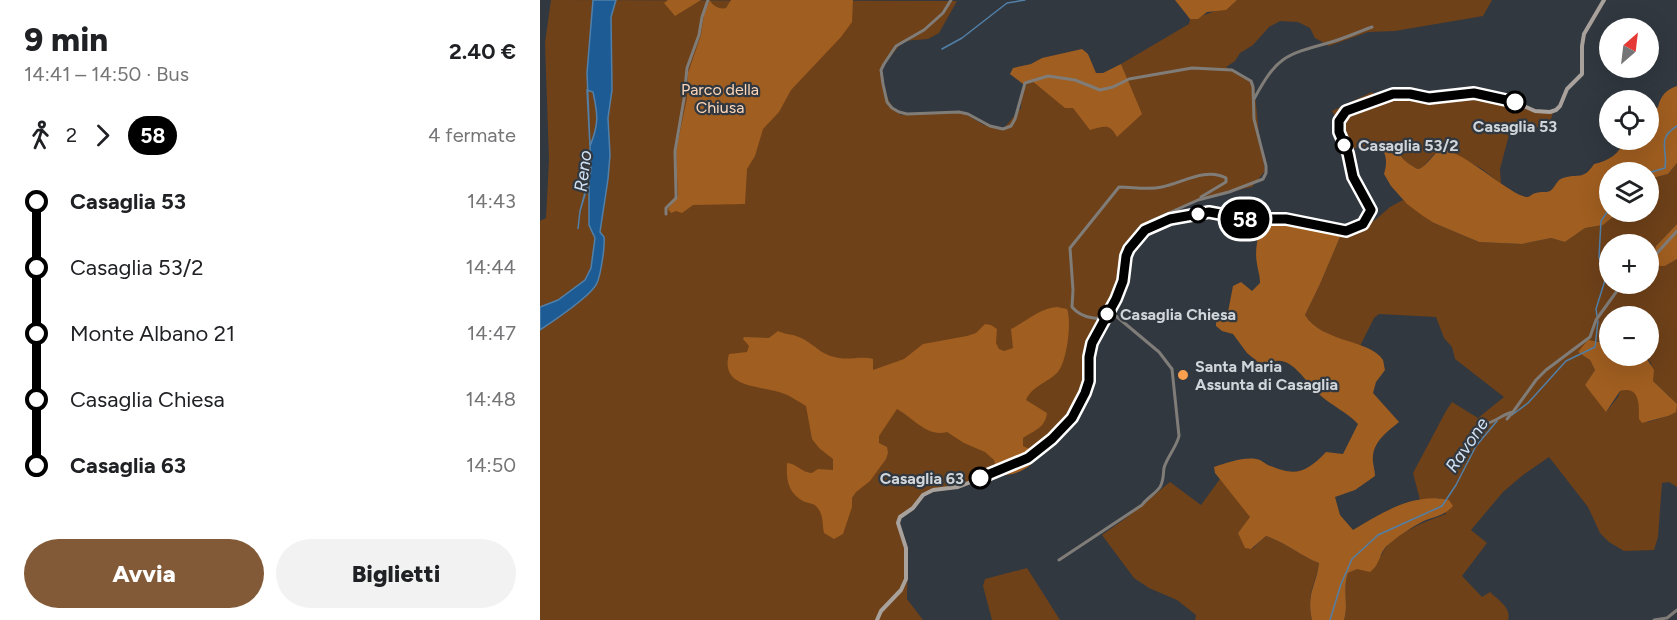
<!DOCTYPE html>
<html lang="it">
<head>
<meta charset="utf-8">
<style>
  body { margin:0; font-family:Figtree,sans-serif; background:#f2f2f2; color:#202124; height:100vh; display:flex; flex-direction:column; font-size:22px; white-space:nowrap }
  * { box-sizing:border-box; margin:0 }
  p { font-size:20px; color:#757577 }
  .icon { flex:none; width:33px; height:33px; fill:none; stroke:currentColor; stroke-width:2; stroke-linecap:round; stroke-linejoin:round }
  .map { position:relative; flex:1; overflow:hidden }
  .panel { display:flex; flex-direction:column; background:#fff; width:540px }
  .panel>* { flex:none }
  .badge { padding:0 12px; border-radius:20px; font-size:21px; line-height:39px }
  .needle { width:39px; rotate:28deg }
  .buttons { position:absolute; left:1059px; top:18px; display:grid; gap:12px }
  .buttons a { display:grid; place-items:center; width:60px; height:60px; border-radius:50%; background:#fff; box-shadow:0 6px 24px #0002; font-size:30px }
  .map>.badge { position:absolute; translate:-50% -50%; box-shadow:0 0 0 3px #fff }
  .legs { display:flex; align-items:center; gap:9px; height:66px; padding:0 24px; font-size:20px }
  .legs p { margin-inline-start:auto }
  .headline { display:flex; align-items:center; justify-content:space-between; height:102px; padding:0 24px }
  h1 { font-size:33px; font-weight:800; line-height:45px }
  .primary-button { display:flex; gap:12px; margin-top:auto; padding:12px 24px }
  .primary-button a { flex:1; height:69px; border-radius:36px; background:#825a37; color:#fff; font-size:24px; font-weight:800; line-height:69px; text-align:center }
  .primary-button a+a { background:#f2f2f2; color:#202124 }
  ul { padding:0 24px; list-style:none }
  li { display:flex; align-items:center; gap:21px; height:66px; font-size:22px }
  li i { display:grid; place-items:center; width:9px; height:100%; margin:0 8px; background:currentColor }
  li i::after { content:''; width:15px; height:15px; margin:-8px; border:4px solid; border-radius:50%; background:#fff }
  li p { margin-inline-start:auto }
  li:first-child i { background:linear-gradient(#0000 50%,currentColor 0) }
  li:last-child i { background:linear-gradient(currentColor 50%,#0000 0) }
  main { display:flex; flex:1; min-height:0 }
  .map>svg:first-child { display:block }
  .green { fill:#6e4119; fill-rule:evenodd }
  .forest { fill:#a05e20 }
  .water { fill:#1c5b94; stroke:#5280a9; stroke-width:1.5; fill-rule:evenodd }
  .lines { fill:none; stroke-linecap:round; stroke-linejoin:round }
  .stream { stroke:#5280a9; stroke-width:1.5 }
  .street { stroke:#807c78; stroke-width:3 }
  .secondary { stroke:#a9a29c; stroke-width:4 }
  .line-1-casing { stroke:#fff; stroke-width:14 }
  .line-1 { stroke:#000; stroke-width:9 }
  .stop-1-dot { fill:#fff; stroke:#000; stroke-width:3 }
  .poi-dot { fill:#fa9f4e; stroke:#313840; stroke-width:2 }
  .labels { text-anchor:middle; stroke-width:4.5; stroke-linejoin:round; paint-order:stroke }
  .park-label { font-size:16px; fill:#fed8bb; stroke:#313840 }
  .stop-label { font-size:16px; font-weight:bold; fill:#d1d6db; stroke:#313840; text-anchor:start }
  .poi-label { font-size:16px; font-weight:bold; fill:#d1d6db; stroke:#313840; text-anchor:start }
  .water-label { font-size:18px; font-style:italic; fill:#d2e1f2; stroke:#313840 }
</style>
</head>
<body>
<main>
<section class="panel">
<div class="headline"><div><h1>9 min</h1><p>14:41 – 14:50 · Bus</p></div><b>2.40 €</b></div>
<div class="legs"><svg class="icon" aria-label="walk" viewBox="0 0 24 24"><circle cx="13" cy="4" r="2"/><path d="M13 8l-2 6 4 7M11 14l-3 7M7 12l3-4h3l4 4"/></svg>2<svg class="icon" aria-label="forward" viewBox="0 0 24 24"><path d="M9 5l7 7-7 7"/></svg><b class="badge" style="background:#000;color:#fff">58</b><p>4 fermate</p></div>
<ul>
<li><i style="color:#000"></i><b>Casaglia 53</b><p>14:43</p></li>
<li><i style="color:#000"></i><span>Casaglia 53/2</span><p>14:44</p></li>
<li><i style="color:#000"></i><span>Monte Albano 21</span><p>14:47</p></li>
<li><i style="color:#000"></i><span>Casaglia Chiesa</span><p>14:48</p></li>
<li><i style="color:#000"></i><b>Casaglia 63</b><p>14:50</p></li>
</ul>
<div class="primary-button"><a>Avvia</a><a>Biglietti</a></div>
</section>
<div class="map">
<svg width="1137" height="620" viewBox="0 0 1137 620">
  <rect width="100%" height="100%" fill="#313840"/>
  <g class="green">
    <path d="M11,0L417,1L399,33L388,39L363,41L342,67C344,86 345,103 361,115L420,111L444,125L464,128L481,108L482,88L490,82L587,81L581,64L649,24L650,19C658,19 689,5 697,0H952L943,16L855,31L828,32L789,46L775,38L770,28L758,22L740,21L729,27L713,45L700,53L695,61L686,67L709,79L714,84L719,134L725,171L712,187L675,195L631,211L608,227L584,257L586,273L551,352L550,386L536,409L514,432L484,457L439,480L386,493L379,503L358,518L368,555L367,599L383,620H0V221L6,218L9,160L5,43Z"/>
    <path d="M832,92L839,102L856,94L885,98L912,95H942L981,102L988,108L1013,113L1009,125L994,128L978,125L971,127L960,169L961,184L942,169L909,151L893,155L883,167L878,169C868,164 860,160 856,148L846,143L842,148H806L798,132V122L792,111Z"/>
    <path d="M1137,163V224L1116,246L1125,266L1137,259V487L1129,482L1122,483L1118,537L1114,550L1084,551L1069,542L1060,533L1048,507L1009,457L983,475L963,492L931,530L947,543L922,576L942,597L950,592C958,600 972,608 968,620H804C809,604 802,590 808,573L842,555C847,536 889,520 906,514L900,498L880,500L873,473L906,411L912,402L938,418L964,397L915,359L912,347L904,338L896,317L839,314L834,318L820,346C800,338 777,334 765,315L780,284L803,230C814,230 819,226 827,219L834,221L850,207L863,200L894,223L939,242L982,244L1011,238L1025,242L1045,228L1063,225L1079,212H1108L1109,179L1128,174ZM1070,244H1108V284H1070ZM1070,316H1108V356H1105L1111,363L1113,381L1130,397L1128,416L1108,422L1099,419C1100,404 1100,385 1080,391L1078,397L1067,411L1045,385L1055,370L1050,360L1038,352L1059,341L1069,344Z"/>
    <path d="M680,479L698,499L711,517L698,533L712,549L726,536C745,542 761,556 779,563C775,587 766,593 772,620H655L656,615L637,600L609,588L594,578L562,535L586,518L630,482L661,505Z"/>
    <polygon points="487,568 520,620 452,620 443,586 445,579"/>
  </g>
  <g class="forest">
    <polygon points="128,0 161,0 135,16 124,3"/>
    <path d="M170,0C171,5 180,10 186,8L191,0H313L312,22L301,37L251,90L239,112L223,129L215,156L207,169L205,204L153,205L142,213L136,211L131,213L128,209L138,196L136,151L147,98L148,73L161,35L164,14Z"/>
    <polygon points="635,0 697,0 686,10 667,12 658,19 650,19"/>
    <path d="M542,49L548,54L556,73H563L581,64L602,114L577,137C570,123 564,126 550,130L533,108H525L491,80L483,84L470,74L473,68L491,64L502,58Z"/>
    <path d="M1137,86V163L1128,174L1109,179L1108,172H1070V212H1079L1063,225L1045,228L1025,242L1011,238L982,244L939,242L894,223L883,216L867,204L851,186L844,174C847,164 847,157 842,148L846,143H851C863,157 860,160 878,169C890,166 893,147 908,151C929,156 974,198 988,197C991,196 993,193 996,193C1001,191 1006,193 1010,191C1016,187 1016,180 1023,178C1038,173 1043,181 1054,164C1068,161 1080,154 1084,140H1108L1109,114L1118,107C1121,95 1126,90 1137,86Z"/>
    <path d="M723,219L762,220L803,230L780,284L765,315C782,343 830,339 843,360C844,363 844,367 845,370L836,382L833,393L859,422C848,431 834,441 833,456C832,463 835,469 835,476L815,490L795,497L800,515L813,530C842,513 873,492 909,500L913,506C902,518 892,516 880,523C869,529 857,537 848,545C839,552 841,564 830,572L817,569L808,573C802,590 809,604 804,620H772C766,593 776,587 779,563C761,556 745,542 726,536L711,549L705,548L698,533L710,517L675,473L674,467C686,463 703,457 716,459C720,459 724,463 728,465C755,477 766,473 786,452L803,454L818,424C807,412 792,406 780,395C765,383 748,346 724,367L707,353L693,334L682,331L676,326V321L688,312L693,286L701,282L712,291L720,283C720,275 718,271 717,264C714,249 719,232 723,219Z"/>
    <polygon points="1137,224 1137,259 1125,266 1120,266 1113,257 1116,246"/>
    <path d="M517,307L527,309C532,321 527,363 517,373C507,383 492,386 486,400L507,413C505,428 495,430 483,438V446L496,452L498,456C490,468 480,473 466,475L456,468L454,460L445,452L424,443L407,432C388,438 372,417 357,409L339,436V443L347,447L348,453L346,459L330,481L316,492L312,498V507L303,534L294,539L284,533C282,524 284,514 276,506C273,503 267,503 263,501C248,493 246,479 247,463C256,463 262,473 272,473L278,469L293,470V459L279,448L272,439L266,406C259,402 252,397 245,394C223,385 179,390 189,354L207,352L209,346L203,339L204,337L229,338L238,331C246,335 254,334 261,338C276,345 280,355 299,358C310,360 321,356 333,359V370L364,359L383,344L427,336L436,333L445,324L451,325L457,329L456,343L459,349L464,351L473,348L471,329C487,321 500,308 517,307Z"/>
    <path d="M1048,340L1069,344L1070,356H1105L1114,370L1113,381L1137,404L1136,412L1128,416L1102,423L1099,419C1099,405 1100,385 1080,391L1066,412L1045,385L1055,370L1050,360L1038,352Z"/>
  </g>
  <path class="water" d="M53,0H76L71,17L72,90L68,118L70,155L68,179L60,232L64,237C65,246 61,274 57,283C52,295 12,322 0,330V307L18,300L45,280L51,268L55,238L49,225V181L40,211L38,229L40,211L51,171L47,73ZM47,90L53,92C58,115 59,124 50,146Z"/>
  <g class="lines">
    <g class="stream">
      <polyline points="402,49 422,38 467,3 485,0"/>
      <path d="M1108,173L1125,168C1128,149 1116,139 1137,126"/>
      <polyline points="1057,316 1056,309 1066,277 1059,257 1061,221 1070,208"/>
      <polyline points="972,415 988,403 1026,361 1055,347 1058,321"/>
      <polyline points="790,620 801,584 812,559 838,535 902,506 916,485 936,446 957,421"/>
    </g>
    <g class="street">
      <polyline points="411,0 403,13 384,30 356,46 344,64 341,70 343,84 347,102 352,108 359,112 367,114 419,112 428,114 450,126 463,129 471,126 475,119 485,83 508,76 535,80 560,90 573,87 589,79 652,68 692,70 711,81 713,87 714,119 726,166 726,173 723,179 689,192 658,200 611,221 609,228"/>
      <path d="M714,99C737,57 744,55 788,43C803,39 818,32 832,27"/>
      <polyline points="126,214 126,208 136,198 136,194 135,151 144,99 147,68 159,35 162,17 168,0"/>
      <polyline points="1108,263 1137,231"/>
      <path d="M574,315C561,321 542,319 532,307L533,290L530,248L579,187C593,187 608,190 622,187C642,183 666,167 686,178V182L661,197"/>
      <polyline points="967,419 972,413"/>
      <path d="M947,423C955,422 963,414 973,412L996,380L1006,370L1050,337L1056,320L1082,284"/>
      <path d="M519,560L602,505C607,498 615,494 620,487C624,480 623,475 624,468C627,457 636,448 639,436L632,369L619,352L570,311"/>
      <polyline points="1114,620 1127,618 1137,610"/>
    </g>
    <polyline class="secondary" points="337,620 341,611 361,590 366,579 366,548 358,523 360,517 373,508 383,495 393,490 418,487 472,466 488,458 512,439 532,418 545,393 549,381 549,357 552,343 576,299 583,281 586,256 589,249 605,230 630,220 669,212 707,219 746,219 806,231 823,224 831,210 813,177 808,153 799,132 800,117 806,111 853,94 889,98 934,93 966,98 995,111 1010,112 1016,110 1020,106 1027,89 1042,74 1042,46 1044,34 1064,0"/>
  </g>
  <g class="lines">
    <g class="line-1-casing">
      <polyline id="line-1" points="440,478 488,458 512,439 532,418 545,393 549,381 549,357 552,343 576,299 583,281 586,256 589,249 605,230 630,219 669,212 707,219 746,219 806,231 823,224 831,210 813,177 808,153 799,132 799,121 806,111 853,94 870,94 889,98 934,93 975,102"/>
    </g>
    <use href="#line-1" class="line-1"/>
  </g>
  <g class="stop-1-dot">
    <circle cx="975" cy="102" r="10"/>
    <circle cx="804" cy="145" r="8"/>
    <circle cx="658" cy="214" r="8"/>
    <circle cx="567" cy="314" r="8"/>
    <circle cx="440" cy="478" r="10"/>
  </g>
  <circle class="poi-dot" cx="643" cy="375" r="6"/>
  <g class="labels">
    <g class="park-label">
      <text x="180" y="95">Parco della<tspan x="180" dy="18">Chiusa</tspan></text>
    </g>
    <g class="stop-label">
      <text x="975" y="132" text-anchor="middle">Casaglia 53</text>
      <text x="818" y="151">Casaglia 53/2</text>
      <text x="580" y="320">Casaglia Chiesa</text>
      <text x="424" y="484" text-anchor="end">Casaglia 63</text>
    </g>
    <g class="poi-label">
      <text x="655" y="372">Santa Maria<tspan x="655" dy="18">Assunta di Casaglia</tspan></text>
    </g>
    <g class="water-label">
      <text transform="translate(43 171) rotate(-83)" y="6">Reno</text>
      <text transform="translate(927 445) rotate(-56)" y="6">Ravone</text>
    </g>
  </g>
</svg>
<div class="buttons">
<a><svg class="needle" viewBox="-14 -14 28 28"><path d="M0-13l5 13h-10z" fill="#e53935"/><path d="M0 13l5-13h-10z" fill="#757577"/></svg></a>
<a><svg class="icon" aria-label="locate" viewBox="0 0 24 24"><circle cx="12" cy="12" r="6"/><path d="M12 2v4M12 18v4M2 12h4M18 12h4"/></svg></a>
<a><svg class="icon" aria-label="layers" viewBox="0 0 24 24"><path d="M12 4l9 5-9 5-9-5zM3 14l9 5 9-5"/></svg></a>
<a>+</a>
<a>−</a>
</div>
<b class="badge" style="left:705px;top:219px;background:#000;color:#fff">58</b>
</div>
</main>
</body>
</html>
